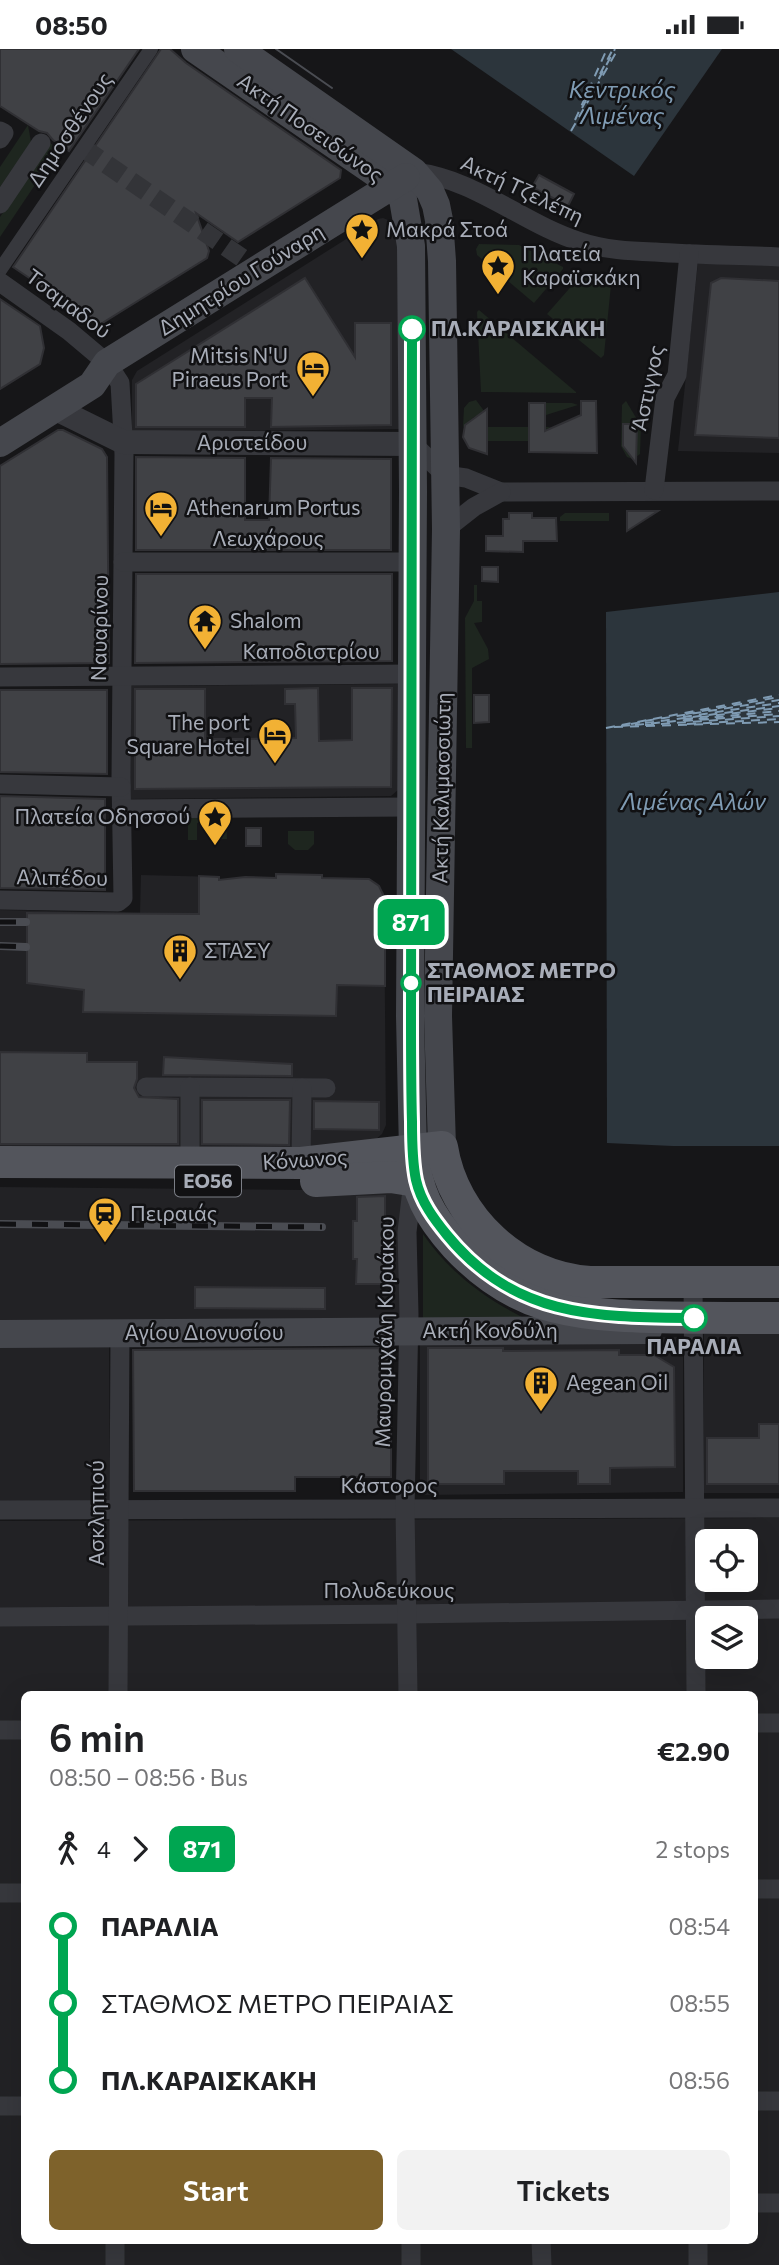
<!DOCTYPE html>
<html lang="en">
<head>
<meta charset="utf-8">
<style>
  body { margin:0; font-family:Commissioner,sans-serif; background:#f2f2f2; color:#202124; height:100vh; display:flex; flex-direction:column; font-size:26px; white-space:nowrap }
  * { box-sizing:border-box; margin:0 }
  p { font-size:23px; color:#757577 }
  .icon { flex:none; width:38px; height:38px; fill:none; stroke:currentColor; stroke-width:2; stroke-linecap:round; stroke-linejoin:round }
  .map { position:relative; flex:1; overflow:hidden }
  .drawer { position:absolute; left:21px; top:1642px; width:737px; height:553px; display:flex; flex-direction:column; background:#fff; border-radius:10px; box-shadow:0 7px 28px #0002 }
  .drawer>* { flex:none }
  .badge { padding:0 14px; border-radius:10px; font-size:24px; line-height:46px }
  .tools { position:absolute; left:695px; top:1480px; display:grid; gap:14px }
  .tools a { display:grid; place-items:center; width:63px; height:63px; border-radius:10px; background:#fff; box-shadow:0 7px 28px #0002; font-size:35px }
  .map>.badge { position:absolute; translate:-50% -50%; box-shadow:0 0 0 4px #fff }
  .legs { display:flex; align-items:center; gap:10px; height:77px; padding:0 28px; font-size:23px }
  .legs p { margin-inline-start:auto }
  .headline { display:flex; align-items:center; justify-content:space-between; height:119px; padding:0 28px }
  h1 { font-size:38px; font-weight:600; line-height:52px }
  .primary-button { display:flex; gap:14px; margin-top:auto; padding:14px 28px }
  .primary-button a { flex:1; height:80px; border-radius:10px; background:#7e622b; color:#fff; font-size:28px; font-weight:600; line-height:80px; text-align:center }
  .primary-button a+a { background:#f2f2f2; color:#202124 }
  ul { padding:0 28px; list-style:none }
  li { display:flex; align-items:center; gap:24px; height:77px; font-size:26px }
  li i { display:grid; place-items:center; width:10px; height:100%; margin:0 9px; background:currentColor }
  li i::after { content:''; width:18px; height:18px; margin:-9px; border:5px solid; border-radius:50%; background:#fff }
  li p { margin-inline-start:auto }
  li:first-child i { background:linear-gradient(#0000 50%,currentColor 0) }
  li:last-child i { background:linear-gradient(currentColor 50%,#0000 0) }
  .status { display:flex; justify-content:space-between; align-items:center; height:49px; padding:0 35px; background:#fff; direction:ltr }
  .status svg { height:19px; fill:currentColor }
  .map>svg:first-child { display:block }
  .built { fill:#222225; fill-rule:evenodd }
  .green { fill:#1e261f }
  .water { fill:#2c353c }
  .lines { fill:none; stroke-linecap:round; stroke-linejoin:round }
  .ferry { stroke:#7f9bb3; stroke-width:2; stroke-dasharray:9 7; stroke-linecap:butt }
  .building { fill:#404145; stroke:#303034; stroke-width:2 }
  .minor-tunnel { stroke:#333438; stroke-width:19; stroke-dasharray:19 10; stroke-linecap:butt }
  .pedestrian { stroke:#37383d; stroke-width:14 }
  .minor { stroke:#37383d; stroke-width:19 }
  .tertiary { stroke:#37383d; stroke-width:24 }
  .secondary { stroke:#45474d; stroke-width:28 }
  .primary { stroke:#53555c; stroke-width:32 }
  .tram { stroke:#4a4c52; stroke-width:2 }
  .rail-casing { stroke:#4a4c52; stroke-width:8 }
  .rail { stroke:#111113; stroke-width:5; stroke-dasharray:16; stroke-linecap:butt }
  .line-1-casing { stroke:#fff; stroke-width:16 }
  .line-1 { stroke:#00a651; stroke-width:10 }
  .stop-1-dot { fill:#fff; stroke:#00a651; stroke-width:3.5 }
  .labels { text-anchor:middle; stroke-width:5; stroke-linejoin:round; paint-order:stroke }
  .shield { fill:#111113; stroke:#7b7e86; stroke-width:2 }
  .shield-label { font-size:19px; font-weight:bold; fill:#a8adb8 }
  .street-label { font-size:21px; fill:#a8adb8; stroke:#111113 }
  .poi-label { font-size:21px; fill:#a8adb8; stroke:#111113; text-anchor:start }
  .stop-label { font-size:21px; font-weight:bold; fill:#a8adb8; stroke:#111113; text-anchor:start }
  .water-label { font-size:23px; font-style:italic; fill:#7f9bb3; stroke:#111113 }
</style>
</head>
<body>
<div class="status"><b>08:50</b><svg viewBox="0 0 49 12"><path d="M0 12V9h3v3zM5 12V6h3v6zM10 12V3h3v9zM15 12V0h3v12zM26 1h20v11H26zM47 4h2v5h-2z"/></svg></div>
<div class="map">
<svg width="779" height="2216" viewBox="0 0 779 2216">
  <rect width="100%" height="100%" fill="#161618"/>
  <g class="built">
    <polygon points="383,169 393,173 397,177 400,380 132,383 132,331 137,322 378,170"/>
    <polygon points="698,213 779,217 779,404 678,402"/>
    <polygon points="400,635 398,741 391,747 130,750 131,637"/>
    <polygon points="276,825 322,826 322,829 369,830 377,834 384,844 386,1076 382,1085 375,1091 310,1100 0,1104 0,861 140,864 141,826 219,828 219,850 242,828 276,829"/>
    <polygon points="334,1135 402,1145 403,1149 401,1266 397,1269 0,1276 0,1138 304,1141"/>
    <rect x="704" y="1285" width="75" height="159"/>
    <polygon points="683,1288 683,1443 420,1446 420,1289"/>
    <polygon points="0,1297 109,1297 110,1452 0,1452"/>
    <path d="M779,1469V2216H0V1472ZM707,1493H746V1531H707ZM707,1570H746V1608H707ZM24,1645H754V2191H24Z"/>
  </g>
  <g class="green">
    <polygon points="28,76 31,93 0,138 0,118"/>
    <polygon points="50,94 59,100 0,188 0,168"/>
    <polygon points="479,195 519,196 563,218 563,220 534,254 477,206 476,200"/>
    <polygon points="583,224 592,224 611,236 604,306 601,309 547,265"/>
    <polygon points="479,261 576,343 576,344 481,343 477,263"/>
    <polygon points="476,351 487,366 474,368 463,378 464,359 469,353"/>
    <polygon points="626,352 641,377 640,405 633,410 627,408 621,397 622,356"/>
    <polygon points="572,354 578,356 546,366 546,354"/>
    <polygon points="484,378 551,378 544,381 528,381 528,392 484,392"/>
    <polygon points="565,464 609,464 609,472 560,472 560,468"/>
    <polygon points="474,536 477,536 477,552 482,552 482,573 474,574 488,600 489,610 472,619 472,699 466,699 465,569 474,552"/>
    <polygon points="188,767 205,767 205,773 197,774 197,791 188,791"/>
    <polygon points="209,767 226,767 227,790 218,790 217,774 209,773"/>
    <polygon points="288,782 314,782 314,795 308,801 295,801 288,795"/>
    <path d="M423,1185C448,1222 483,1248 522,1268L423,1269Z"/>
  </g>
  <g class="water">
    <polygon points="451,0 722,0 634,127"/>
    <polygon points="779,543 779,1097 673,1097 607,1094 606,563"/>
  </g>
  <g class="lines">
    <g class="ferry">
      <polyline points="600,25 613,0"/>
      <polyline points="591,44 615,0"/>
      <polyline points="582,59 591,42"/>
      <polyline points="575,71 607,0"/>
      <polyline points="571,82 618,0"/>
      <polyline points="686,665 779,648"/>
      <polyline points="683,668 779,654"/>
      <polyline points="684,670 779,659"/>
      <polyline points="645,672 779,651"/>
      <polyline points="684,672 779,665"/>
      <polyline points="645,674 779,657"/>
      <polyline points="631,675 643,673"/>
      <polyline points="687,675 779,670"/>
      <polyline points="635,676 779,662"/>
      <polyline points="645,676 779,667"/>
      <polyline points="621,677 633,676"/>
      <polyline points="646,677 779,673"/>
      <polyline points="614,678 643,677"/>
      <polyline points="606,679 779,646"/>
    </g>
  </g>
  <g class="building">
    <polygon points="0,0 139,0 69,102 53,91 47,84 39,82 0,57"/>
    <polygon points="161,0 170,0 186,14 341,121 340,129 238,193 196,164 209,202 207,209 99,276 13,218"/>
    <polygon points="539,126 574,145 568,157 532,138"/>
    <polygon points="305,229 355,308 355,274 391,274 391,376 271,378 272,349 245,349 245,378 136,378 136,335"/>
    <polygon points="721,229 779,232 779,389 695,386 711,234"/>
    <polygon points="0,250 40,277 44,299 40,315 0,340"/>
    <polygon points="581,352 596,352 597,404 529,403 529,354 545,354 545,382 581,366"/>
    <polygon points="487,360 487,405 469,399 463,388 465,376"/>
    <polygon points="623,375 637,375 636,414 623,397"/>
    <polygon points="58,381 63,381 102,400 107,408 109,614 0,615 0,417"/>
    <polygon points="136,408 245,409 245,471 269,471 271,409 391,410 391,501 136,501"/>
    <polygon points="627,462 658,462 627,482"/>
    <polygon points="509,464 532,464 532,469 556,469 557,492 523,492 523,503 486,502 486,487 503,487 503,470 509,470"/>
    <polygon points="482,518 498,518 498,533 482,532"/>
    <polygon points="136,525 392,525 392,612 135,614"/>
    <polygon points="318,639 319,692 352,691 352,639 392,639 391,738 135,740 135,640 205,640 205,690 248,690 296,689 295,655 285,655 285,640"/>
    <polygon points="0,641 107,641 107,725 0,723"/>
    <polygon points="474,646 489,646 489,673 474,674"/>
    <polygon points="0,747 105,750 105,841 0,839"/>
    <rect x="246" y="779" width="15" height="18"/>
    <polygon points="276,825 322,826 322,829 369,830 379,837 385,850 385,937 337,936 336,967 83,963 84,941 27,934 27,864 199,865 199,827 219,828 219,831 245,828 276,829"/>
    <polygon points="0,1003 87,1004 87,1013 137,1013 137,1030 134,1039 139,1048 178,1050 178,1095 0,1095"/>
    <polygon points="164,1008 292,1015 292,1027 163,1026"/>
    <polygon points="202,1051 290,1051 289,1096 202,1095"/>
    <polygon points="314,1052 379,1053 379,1081 314,1080"/>
    <polygon points="385,1147 385,1172 387,1172 385,1235 356,1235 357,1210 353,1210 353,1172 357,1172 357,1148"/>
    <polygon points="195,1238 325,1239 325,1260 195,1259"/>
    <polygon points="391,1299 391,1428 295,1428 295,1442 134,1442 133,1301"/>
    <polygon points="428,1299 503,1299 503,1302 619,1301 619,1306 654,1306 674,1318 675,1418 610,1419 610,1435 578,1435 578,1422 504,1422 504,1435 428,1435"/>
    <polygon points="759,1375 779,1375 779,1435 707,1435 707,1389 759,1389"/>
  </g>
  <g class="lines">
    <polyline class="minor-tunnel" points="83,99 258,220"/>
    <polyline class="pedestrian" points="0,221 151,0"/>
    <g class="minor">
      <polyline points="0,82 4,84 0,90"/>
      <path d="M414,123C476,130 523,175 581,193C605,201 631,202 655,203C697,206 738,206 779,208"/>
      <polyline points="0,155 41,94"/>
      <polyline points="0,233 69,282 107,314 120,334 124,405 121,728 123,849 118,853 0,851"/>
      <polyline points="413,395 445,426 466,429 501,443 779,442"/>
      <polyline points="654,441 665,349 677,326 689,205"/>
      <polyline points="446,480 474,458 501,443"/>
      <polyline points="123,513 413,513"/>
      <polyline points="0,628 413,625"/>
      <polyline points="0,735 121,738"/>
      <polyline points="121,760 411,758"/>
      <polyline points="146,1038 326,1039"/>
      <polyline points="301,1114 302,1039"/>
      <polyline points="190,1115 190,1038"/>
      <polyline points="693,1232 696,1645"/>
      <polyline points="0,1461 779,1459"/>
      <polyline points="0,1568 407,1565 779,1560"/>
      <polyline points="118,1645 120,1284"/>
      <polyline points="408,1645 405,1460 409,1265 407,1183 411,1149 416,1133"/>
      <polyline points="754,1674 779,1674"/>
      <polyline points="0,1681 24,1681"/>
      <polyline points="754,1840 779,1840"/>
      <polyline points="0,1844 24,1844"/>
      <polyline points="754,2052 779,2052"/>
      <polyline points="0,2057 24,2057"/>
      <polyline points="754,2154 779,2154"/>
      <polyline points="411,2191 411,2216"/>
      <polyline points="541,2191 542,2216"/>
      <polyline points="698,2191 698,2216"/>
      <polyline points="115,2216 115,2191"/>
    </g>
    <polyline class="tertiary" points="54,359 123,393 413,395"/>
    <g class="secondary">
      <polyline points="195,0 393,136 403,150 411,197 413,442 410,967 413,1102"/>
      <polyline points="238,0 414,123 430,142 436,156 439,171 442,212 446,480 438,967 442,1098"/>
      <polyline points="0,394 92,336 107,314 406,128"/>
      <polyline points="0,1285 648,1281"/>
    </g>
    <g class="primary">
      <path d="M413,1102C416,1143 429,1167 456,1197C515,1260 569,1265 650,1268C693,1269 736,1269 779,1269"/>
      <path d="M0,1113L301,1114L442,1098C453,1169 517,1229 590,1233H779"/>
      <polyline points="316,1132 391,1128 416,1132"/>
    </g>
    <polyline class="tram" points="276,0 332,39"/>
    <g class="rail-casing">
      <g id="rail">
        <polyline points="0,873 26,873"/>
        <polyline points="0,897 26,898"/>
        <polyline points="0,1175 322,1178"/>
      </g>
    </g>
    <use href="#rail" class="rail"/>
  </g>
  <g class="lines">
    <g class="line-1-casing">
      <path id="line-1" d="M412,280L411,967C411,1002 411,1038 412,1073C412,1092 412,1112 416,1131C421,1153 434,1170 447,1186C515,1269 596,1268 694,1269"/>
    </g>
    <use href="#line-1" class="line-1"/>
  </g>
  <defs>
    <g id="sight-pin" transform="scale(1.75)"><path d="M0 17L-7.5 6A9.5 9.5 0 1 1 7.5 6Z" fill="#f2b134" stroke="#111113"/><path d="M0-6L1.8-2.2L6-1.7L2.9 1.2L3.7 5.4L0 3.3L-3.7 5.4L-2.9 1.2L-6-1.7L-1.8-2.2Z" fill="#111"/></g>
    <g id="hotel-pin" transform="scale(1.75)"><path d="M0 17L-7.5 6A9.5 9.5 0 1 1 7.5 6Z" fill="#f2b134" stroke="#111113"/><path d="M-6-4.5h1.5V1H6V5H4.5V3h-9V5H-6ZM-4 0a1.8 1.8 0 1 1 3.6 0ZM.5 0V-2.5h3Q6-2.5 6 0Z" fill="#111"/></g>
    <g id="temple-pin" transform="scale(1.75)"><path d="M0 17L-7.5 6A9.5 9.5 0 1 1 7.5 6Z" fill="#f2b134" stroke="#111113"/><path d="M0-6L5-2H3V0L6.5 2.5H4V6H1.5V3h-3V6H-4V2.5H-6.5L-3 0V-2H-5Z" fill="#111"/></g>
    <g id="building-pin" transform="scale(1.75)"><path d="M0 17L-7.5 6A9.5 9.5 0 1 1 7.5 6Z" fill="#f2b134" stroke="#111113"/><path d="M-4-6H4V6H1V3H-1V6H-4ZM-2.5-4.3h1.7v1.8h-1.7ZM.8-4.3h1.7v1.8H.8ZM-2.5-1h1.7V.8h-1.7ZM.8-1h1.7V.8H.8Z" fill="#111"/></g>
    <g id="station-pin" transform="scale(1.75)"><path d="M0 17L-7.5 6A9.5 9.5 0 1 1 7.5 6Z" fill="#f2b134" stroke="#111113"/><path d="M-3-6H3Q5-6 5-4V2Q5 4 3 4L4.5 6H3L1.5 4h-3L-3 6H-4.5L-3 4Q-5 4-5 2V-4Q-5-6-3-6ZM-3.5-4v3h7v-3ZM-3.5 1v1.5H-2V1ZM2 1v1.5H3.5V1Z" fill="#111"/></g>
  </defs>
  <g fill-rule="evenodd">
    <use href="#sight-pin" x="362" y="181"/>
    <use href="#sight-pin" x="498" y="217"/>
    <use href="#hotel-pin" x="313" y="319"/>
    <use href="#hotel-pin" x="161" y="459"/>
    <use href="#temple-pin" x="205" y="572"/>
    <use href="#hotel-pin" x="275" y="686"/>
    <use href="#sight-pin" x="215" y="768"/>
    <use href="#building-pin" x="180" y="902"/>
    <use href="#station-pin" x="105" y="1165"/>
    <use href="#building-pin" x="541" y="1334"/>
  </g>
  <g class="stop-1-dot">
    <circle cx="412" cy="280" r="12"/>
    <circle cx="411" cy="934" r="9"/>
    <circle cx="694" cy="1269" r="12"/>
  </g>
  <g class="labels">
    <rect class="shield" x="175" y="1116.5" width="66" height="31" rx="5"/>
    <g class="shield-label">
      <text x="208" y="1139">ΕΟ56</text>
    </g>
    <g class="street-label">
      <text transform="translate(310 79) rotate(35)" y="7">Ακτή Ποσειδώνος</text>
      <text transform="translate(70 81) rotate(-56)" y="7">Δημοσθένους</text>
      <text transform="translate(522 141) rotate(25)" y="7">Ακτή Τζελέπη</text>
      <text transform="translate(241 231) rotate(-32)" y="7">Δημητρίου Γούναρη</text>
      <text transform="translate(68 255) rotate(37)" y="7">Τσαμαδού</text>
      <text transform="translate(648 339) rotate(-78)" y="7">Άστιγγος</text>
      <text x="252" y="401">Αριστείδου</text>
      <text x="268" y="497">Λεωχάρους</text>
      <text transform="translate(100 579) rotate(-89)" y="7">Ναυαρίνου</text>
      <text x="311" y="610">Καποδιστρίου</text>
      <text transform="translate(442 739) rotate(-89)" y="7">Ακτή Καλιμασσιώτη</text>
      <text transform="translate(62 829) rotate(1)" y="7">Αλιπέδου</text>
      <text transform="translate(305 1111) rotate(-4)" y="7">Κόνωνος</text>
      <text x="490" y="1289">Ακτή Κονδύλη</text>
      <text transform="translate(385 1283) rotate(-89)" y="7">Μαυρομιχάλη Κυριάκου</text>
      <text x="204" y="1291">Αγίου Διονυσίου</text>
      <text x="389" y="1444">Κάστορος</text>
      <text transform="translate(97 1464) rotate(-90)" y="7">Ασκληπιού</text>
      <text x="389" y="1549">Πολυδεύκους</text>
    </g>
    <g class="poi-label">
      <text x="386" y="188">Μακρά Στοά</text>
      <text x="522" y="212">Πλατεία<tspan x="522" dy="24">Καραϊσκάκη</tspan></text>
      <text x="288" y="314" text-anchor="end">Mitsis N'U<tspan x="288" dy="24">Piraeus Port</tspan></text>
      <text x="186" y="466">Athenarum Portus</text>
      <text x="230" y="579">Shalom</text>
      <text x="250" y="681" text-anchor="end">The port<tspan x="250" dy="24">Square Hotel</tspan></text>
      <text x="190" y="775" text-anchor="end">Πλατεία Οδησσού</text>
      <text x="204" y="909">ΣΤΑΣΥ</text>
      <text x="130" y="1172">Πειραιάς</text>
      <text x="566" y="1341">Aegean Oil</text>
    </g>
    <g class="stop-label">
      <text x="431" y="287">ΠΛ.ΚΑΡΑΙΣΚΑΚΗ</text>
      <text x="427" y="929">ΣΤΑΘΜΟΣ ΜΕΤΡΟ<tspan x="427" dy="24">ΠΕΙΡΑΙΑΣ</tspan></text>
      <text x="694" y="1305" text-anchor="middle">ΠΑΡΑΛΙΑ</text>
    </g>
    <g class="water-label">
      <text x="622" y="49">Κεντρικός<tspan x="622" dy="26">Λιμένας</tspan></text>
      <text x="693" y="761">Λιμένας Αλών</text>
    </g>
  </g>
</svg>
<div class="tools">
<a><svg class="icon" aria-label="locate" viewBox="0 0 24 24"><circle cx="12" cy="12" r="6"/><path d="M12 2v4M12 18v4M2 12h4M18 12h4"/></svg></a>
<a><svg class="icon" aria-label="layers" viewBox="0 0 24 24"><path d="M12 4l9 5-9 5-9-5zM3 14l9 5 9-5"/></svg></a>
</div>
<b class="badge" style="left:411px;top:873px;background:#00a651;color:#fff">871</b>
<section class="drawer">
<div class="headline"><div><h1>6 min</h1><p>08:50 – 08:56 · Bus</p></div><b>€2.90</b></div>
<div class="legs"><svg class="icon" aria-label="walk" viewBox="0 0 24 24"><circle cx="13" cy="4" r="2"/><path d="M13 8l-2 6 4 7M11 14l-3 7M7 12l3-4h3l4 4"/></svg>4<svg class="icon" aria-label="forward" viewBox="0 0 24 24"><path d="M9 5l7 7-7 7"/></svg><b class="badge" style="background:#00a651;color:#fff">871</b><p>2 stops</p></div>
<ul>
<li><i style="color:#00a651"></i><b>ΠΑΡΑΛΙΑ</b><p>08:54</p></li>
<li><i style="color:#00a651"></i><span>ΣΤΑΘΜΟΣ ΜΕΤΡΟ ΠΕΙΡΑΙΑΣ</span><p>08:55</p></li>
<li><i style="color:#00a651"></i><b>ΠΛ.ΚΑΡΑΙΣΚΑΚΗ</b><p>08:56</p></li>
</ul>
<div class="primary-button"><a>Start</a><a>Tickets</a></div>
</section>
</div>
</body>
</html>
